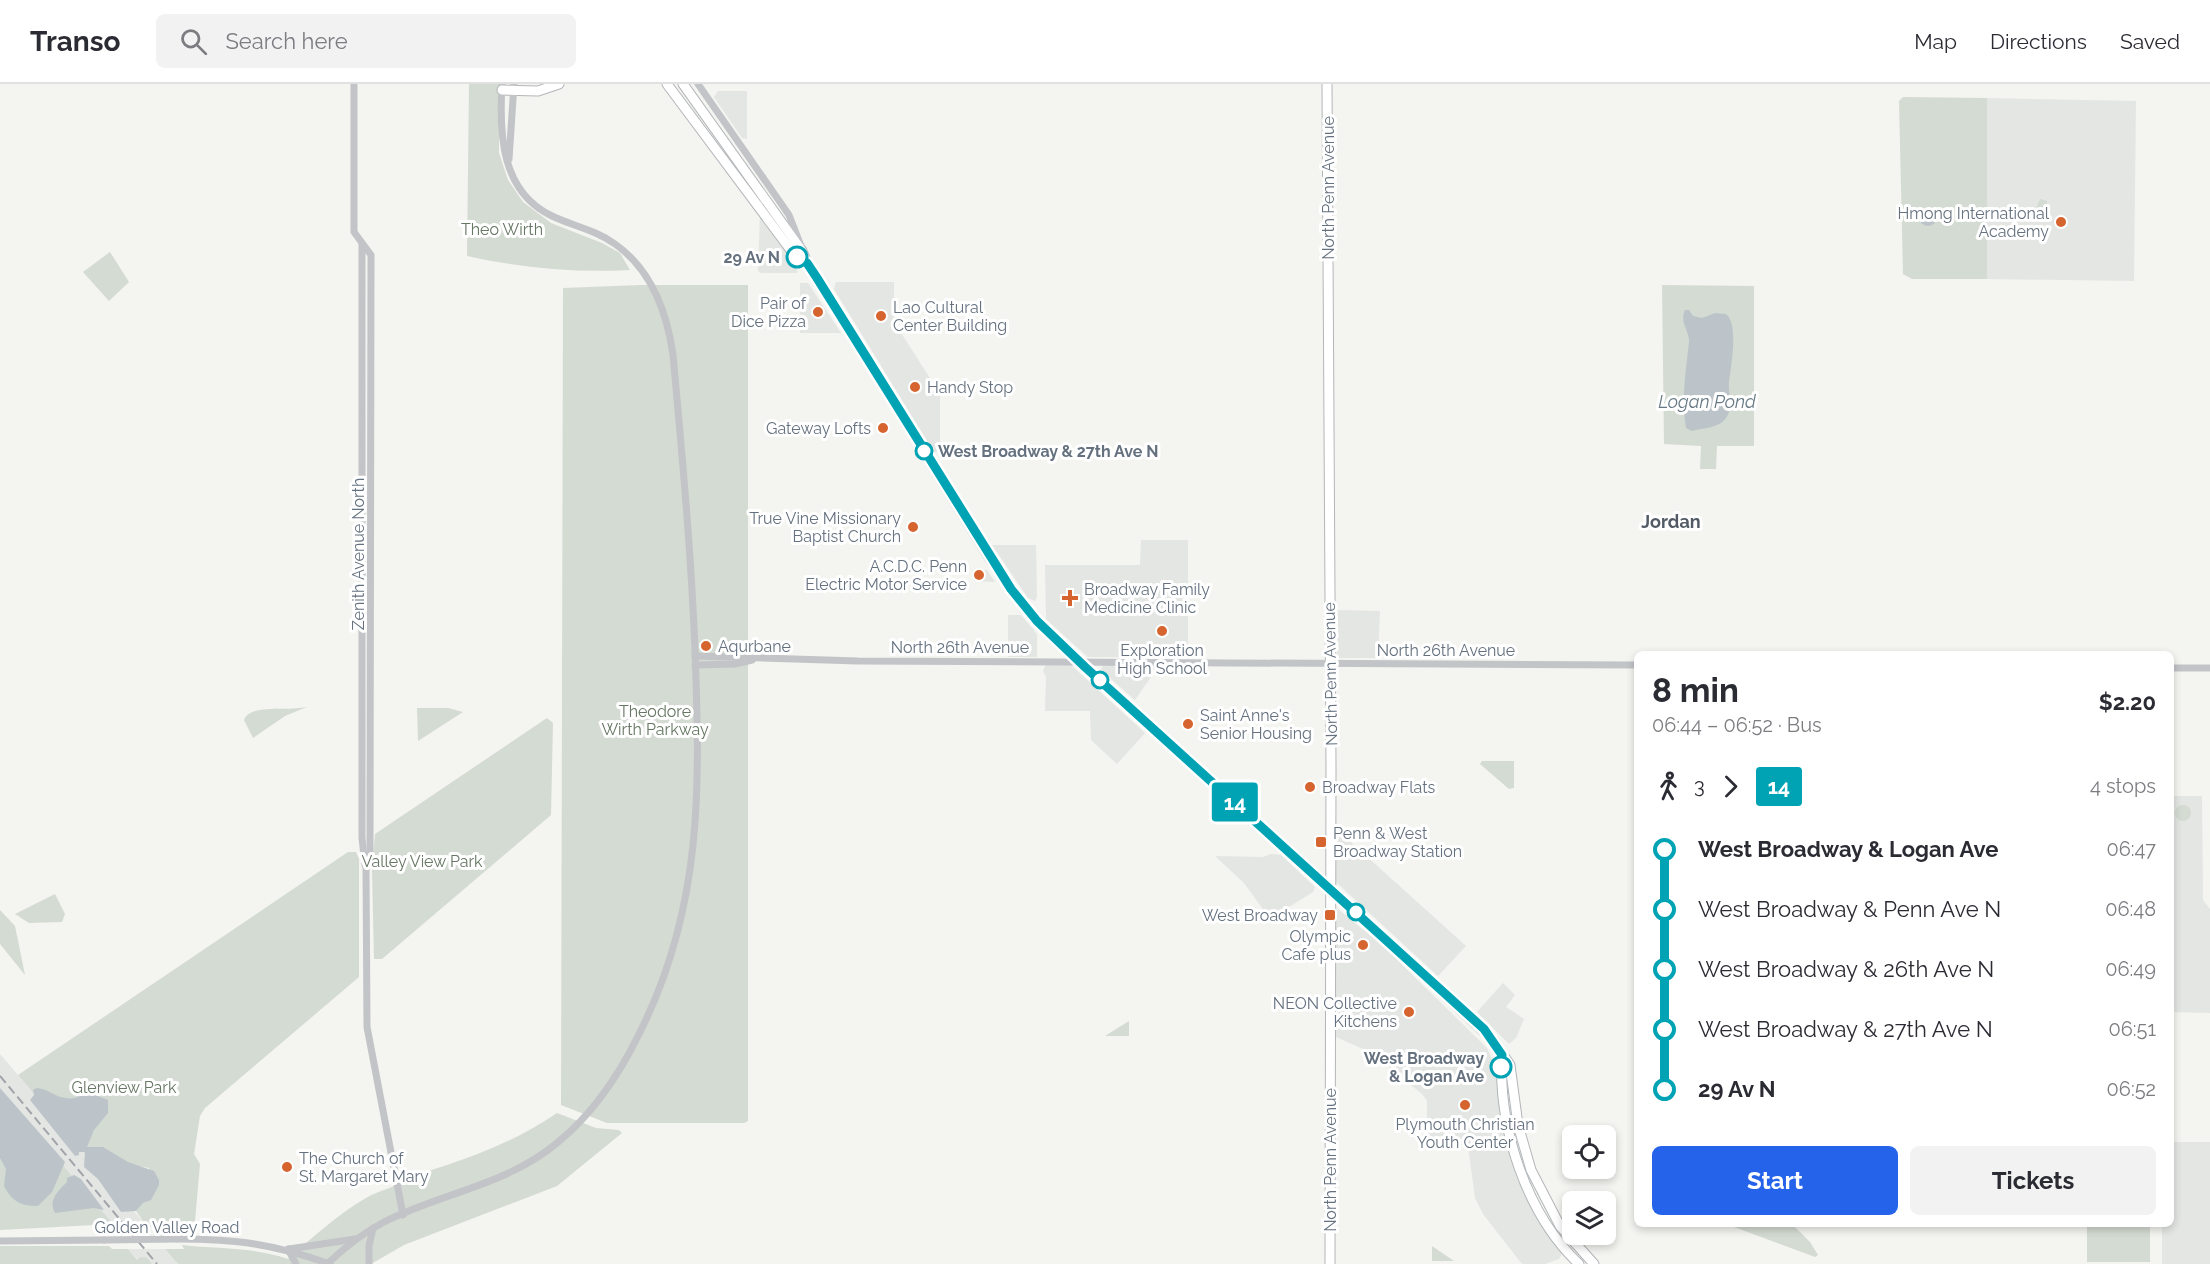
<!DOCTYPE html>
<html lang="en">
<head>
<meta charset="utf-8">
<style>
  body { margin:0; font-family:Raleway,sans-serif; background:#f2f2f3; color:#2b2b33; height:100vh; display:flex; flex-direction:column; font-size:22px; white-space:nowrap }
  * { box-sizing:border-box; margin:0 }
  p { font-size:20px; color:#7c7c81 }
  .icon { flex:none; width:33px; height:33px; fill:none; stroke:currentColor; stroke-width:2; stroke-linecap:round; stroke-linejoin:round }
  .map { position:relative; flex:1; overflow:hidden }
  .details { position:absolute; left:1634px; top:567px; width:540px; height:576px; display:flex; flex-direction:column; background:#fff; border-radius:9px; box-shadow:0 3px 9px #0003 }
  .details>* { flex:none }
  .badge { padding:0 12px; border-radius:4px; font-size:21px; line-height:39px }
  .tools { position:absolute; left:1562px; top:1041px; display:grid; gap:12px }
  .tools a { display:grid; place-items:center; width:54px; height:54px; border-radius:9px; background:#fff; box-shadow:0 3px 9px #0003; font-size:30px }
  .map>.badge { position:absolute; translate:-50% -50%; box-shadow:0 0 0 3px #fff }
  .legs { display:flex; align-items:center; gap:9px; height:66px; padding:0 18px; font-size:20px }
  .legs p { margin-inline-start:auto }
  .summary { display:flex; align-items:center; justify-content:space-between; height:102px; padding:0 18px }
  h1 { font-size:33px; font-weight:700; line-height:45px }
  .action { display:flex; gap:12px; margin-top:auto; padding:12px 18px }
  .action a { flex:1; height:69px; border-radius:9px; background:#2563eb; color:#fff; font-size:24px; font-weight:700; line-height:69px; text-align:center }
  .action a+a { background:#f2f2f3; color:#2b2b33 }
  ul { padding:0 18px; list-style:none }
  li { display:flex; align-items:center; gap:21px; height:60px; font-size:22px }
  li i { display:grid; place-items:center; width:9px; height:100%; margin:0 8px; background:currentColor }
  li i::after { content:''; width:15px; height:15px; margin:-8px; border:4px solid; border-radius:50%; background:#fff }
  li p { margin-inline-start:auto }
  li:first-child i { background:linear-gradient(#0000 50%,currentColor 0) }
  li:last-child i { background:linear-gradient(currentColor 50%,#0000 0) }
  header { display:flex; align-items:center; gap:36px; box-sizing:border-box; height:84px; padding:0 30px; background:#fff; border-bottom:2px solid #e1e1e2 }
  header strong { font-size:28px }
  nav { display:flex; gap:33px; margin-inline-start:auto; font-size:21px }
  .search { width:420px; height:54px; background:#f2f2f3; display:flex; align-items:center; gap:15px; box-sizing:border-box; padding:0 21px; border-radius:9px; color:#7c7c81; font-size:22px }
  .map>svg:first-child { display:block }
  .built { fill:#e4e6e4 }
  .green { fill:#d4dbd2 }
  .water { fill:#bcc4ca }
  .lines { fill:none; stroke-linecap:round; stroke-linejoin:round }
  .major-casing { stroke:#b3b6b9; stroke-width:11 }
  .minor { stroke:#c2c4c8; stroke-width:7 }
  .major { stroke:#fff; stroke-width:9 }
  .rail { stroke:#a1a5aa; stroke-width:2; stroke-dasharray:9 4.5; stroke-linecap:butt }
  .minor-bridge { stroke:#c2c4c8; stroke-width:7 }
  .line-1-casing { stroke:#fff; stroke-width:14 }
  .line-1 { stroke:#00a3b4; stroke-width:9 }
  .poi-dot { fill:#d6642e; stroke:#fff; stroke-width:2 }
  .stop-1-dot { fill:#fff; stroke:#00a3b4; stroke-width:3 }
  .labels { text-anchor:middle; stroke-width:6; stroke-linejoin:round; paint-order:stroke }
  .street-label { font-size:16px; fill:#65717f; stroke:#fff }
  .poi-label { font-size:16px; fill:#65717f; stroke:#fff; text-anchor:end }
  .park-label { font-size:16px; fill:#667763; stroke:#fff }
  .stop-label { font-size:16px; font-weight:bold; fill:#65717f; stroke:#fff; text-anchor:end }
  .water-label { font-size:18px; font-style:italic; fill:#667984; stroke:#fff }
  .neighbourhood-label { font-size:18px; font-weight:bold; fill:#525b65; stroke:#fff }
</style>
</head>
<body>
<header>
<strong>Transo</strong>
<div class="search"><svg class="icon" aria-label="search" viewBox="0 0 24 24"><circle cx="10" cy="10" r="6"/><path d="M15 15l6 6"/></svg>Search here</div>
<nav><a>Map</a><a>Directions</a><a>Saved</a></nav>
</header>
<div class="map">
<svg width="2210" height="1180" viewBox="0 0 2210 1180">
  <rect width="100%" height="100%" fill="#f4f4f0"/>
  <g class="built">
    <polygon points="718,7 747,7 747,55 742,54 714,13"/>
    <polygon points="1987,14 2136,17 2134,197 1987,195"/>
    <polygon points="760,130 797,182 797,189 761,189 758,187"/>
    <polygon points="836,198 894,198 894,238 935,302 940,304 940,368 934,368 834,205"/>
    <polygon points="800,199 808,199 841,249 800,249"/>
    <polygon points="1141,456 1188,456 1188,573 1088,573 1046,535 1045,481 1140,481"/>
    <polygon points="992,461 1036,461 1037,513 1035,517 1028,514"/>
    <polygon points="974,486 987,486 995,498 974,497"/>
    <polygon points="1335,526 1380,527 1378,574 1339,574 1335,569"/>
    <polygon points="1008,531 1021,531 1037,550 1037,573 1008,573"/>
    <polygon points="1046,580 1071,581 1145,649 1117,680 1091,656 1090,627 1045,627 1046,593 1043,587"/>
    <polygon points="1103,581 1155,581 1155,587 1135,616 1101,586"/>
    <polygon points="2171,712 2202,712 2203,816 2210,825 2210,929 2171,928"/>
    <polygon points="1334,743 1466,862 1438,892 1335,797"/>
    <polygon points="1271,770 1281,771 1315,803 1313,808 1270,835 1244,799 1215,772 1263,773"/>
    <polygon points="1338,825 1382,861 1487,964 1499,990 1504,1049 1511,1072 1520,1098 1563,1168 1559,1175 1545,1180 1522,1180 1483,1130 1475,1114 1468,1062 1427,1061 1427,1017 1423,1011 1374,970 1336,953 1335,827"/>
    <polygon points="1503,899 1515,911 1506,923 1524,935 1516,954 1509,960 1477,928"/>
    <polygon points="0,970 28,1003 151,1147 113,1148 0,1015"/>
    <polygon points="2171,1058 2210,1058 2210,1180 2162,1180 2162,1140 2170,1140"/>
    <polygon points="128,1165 165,1165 178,1180 141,1180"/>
  </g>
  <g class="green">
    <path d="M469,0H499V69L508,96L523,118L551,139L602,159L620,169L630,186C575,189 521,184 467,172Z"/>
    <polygon points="1903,13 1987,14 1987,195 1912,195 1903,190 1899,17"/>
    <polygon points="2040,115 2047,117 2047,128 2041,134 2035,128"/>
    <polygon points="110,168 129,198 109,217 83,188"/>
    <polygon points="641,201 748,201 748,1037 744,1039 607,1039 561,1021 563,204"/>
    <polygon points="1662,201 1754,202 1754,362 1717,362 1716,385 1700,385 1701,362 1664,360"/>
    <path d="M309,622L285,632L253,654L244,636C251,618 291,629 309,622Z"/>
    <polygon points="417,624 448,624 463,628 418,657"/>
    <polygon points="547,634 553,639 551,731 382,875 374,875 372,786 375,750"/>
    <polygon points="1482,677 1514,677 1514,704 1509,705 1480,680"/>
    <circle cx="2183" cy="729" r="8"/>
    <polygon points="348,768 356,768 359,775 359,893 205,1024 200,1032 194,1070 200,1080 195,1137 169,1145 147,1143 136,1127 143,1118 149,1084 138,1082 113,1103 18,991"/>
    <polygon points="55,810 65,830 62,838 29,839 15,830"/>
    <polygon points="0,826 15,842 25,891 0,860"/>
    <polygon points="1129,937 1129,952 1105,952"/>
    <polygon points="0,1008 113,1140 0,1146"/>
    <path d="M557,1029L596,1044L619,1046L622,1049L557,1102L404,1161L371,1180H178L165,1165H184L182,1161C219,1165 253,1163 288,1175C313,1153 337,1131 366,1114C379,1106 396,1104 408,1094C462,1076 509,1062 557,1029Z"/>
    <polygon points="1726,1140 1792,1140 1810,1158 1818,1171 1815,1173"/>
    <rect x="2087" y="1140" width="63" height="38"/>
    <polygon points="0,1162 109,1162 112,1165 128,1165 137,1176 141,1173 147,1174 152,1180 0,1180"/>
    <polygon points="1432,1162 1454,1177 1432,1177"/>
  </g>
  <g class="water">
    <circle cx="1928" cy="133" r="9"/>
    <path d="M1685,226H1689L1693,232L1702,234L1715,229L1726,230C1739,240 1731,283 1729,298C1728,310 1734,323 1726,334C1720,344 1702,344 1692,347L1686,344C1681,314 1686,286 1689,258C1690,248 1679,238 1685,226Z"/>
    <path d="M0,1004L65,1078L52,1108L38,1122C20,1122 12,1117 4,1102L6,1085L0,1074Z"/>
    <path d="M37,1004C48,1005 56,1013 65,1014C74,1016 82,1011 90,1009L108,1016V1029L94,1046L87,1063H103L128,1078L154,1087L159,1096V1101L151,1116L143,1119L136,1127L121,1128L98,1095L84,1083L85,1068H79V1071L75,1072L30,1016L34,1011L33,1006Z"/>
    <path d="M74,1091L81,1095L104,1126L94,1124L55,1129C48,1116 58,1107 67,1098V1094Z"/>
  </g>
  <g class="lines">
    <g class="major-casing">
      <g id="major">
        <polyline points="667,0 796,173 807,179"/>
        <polyline points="683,0 802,167 807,179 991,476 1029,528 1085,583 1330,804 1494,957 1510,981 1518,1041 1531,1086 1560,1142 1594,1180"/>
        <polyline points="1327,0 1331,683 1330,1180"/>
        <polyline points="502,6 538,7 559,0"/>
        <path d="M1502,971C1498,1043 1526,1130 1579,1180"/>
      </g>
    </g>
    <g class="minor">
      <polyline points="354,0 354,148 371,171 370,768 366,784 367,943 403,1131"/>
      <polyline points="698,0 789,131 801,162"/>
      <polyline points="509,75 514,0"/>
      <polyline points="362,160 362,754 365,781"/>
      <polyline points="695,572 858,577 1636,581"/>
      <polyline points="695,581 735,580 752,576"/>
      <polyline points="2170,584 2210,584"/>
      <path d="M177,1155C237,1155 273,1160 330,1180"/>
      <polyline points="0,1157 104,1156"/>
      <polyline points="288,1165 296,1180"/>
      <polyline points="289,1165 355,1155"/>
      <path d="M327,1180C344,1164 363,1149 384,1138C441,1109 507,1101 557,1059C593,1030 619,991 639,950C703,824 700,703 695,566C691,467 682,369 673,271C667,228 652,186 615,160C596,146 573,142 552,132C501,108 499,50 502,0"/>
      <polyline points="369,1180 369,1162 373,1144"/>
    </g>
    <use href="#major" class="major"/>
    <polyline class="rail" points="0,992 157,1180"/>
    <polyline class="minor-bridge" points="104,1156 177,1155"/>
  </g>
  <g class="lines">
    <g class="line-1-casing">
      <polyline id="line-1" points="797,173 807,179 817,194 1011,505 1037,537 1085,583 1484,945 1502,971 1501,983"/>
    </g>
    <use href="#line-1" class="line-1"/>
  </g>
  <g class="poi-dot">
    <circle cx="2061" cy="138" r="6"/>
    <circle cx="818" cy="228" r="6"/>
    <circle cx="881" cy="232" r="6"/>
    <circle cx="915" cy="303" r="6"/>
    <circle cx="883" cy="344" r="6"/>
    <circle cx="913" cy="443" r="6"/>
    <circle cx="979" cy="491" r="6"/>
    <path d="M1067 505h6v6h6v6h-6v6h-6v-6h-6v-6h6z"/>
    <circle cx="1162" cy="547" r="6"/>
    <circle cx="706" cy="562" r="6"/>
    <circle cx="1188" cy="640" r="6"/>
    <circle cx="1310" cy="703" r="6"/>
    <rect x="1315" y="752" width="12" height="12" rx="3"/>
    <rect x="1324" y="825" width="12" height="12" rx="3"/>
    <circle cx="1363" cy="861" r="6"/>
    <circle cx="1409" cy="928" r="6"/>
    <circle cx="1465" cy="1021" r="6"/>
    <circle cx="287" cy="1083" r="6"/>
  </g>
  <g class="stop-1-dot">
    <circle cx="797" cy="173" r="10"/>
    <circle cx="924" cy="367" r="8"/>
    <circle cx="1100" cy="596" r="8"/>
    <circle cx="1356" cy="828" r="8"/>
    <circle cx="1501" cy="983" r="10"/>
  </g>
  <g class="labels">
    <g class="street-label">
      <text transform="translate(1328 104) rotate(-90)" y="6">North Penn Avenue</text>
      <text transform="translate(358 470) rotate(-90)" y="6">Zenith Avenue North</text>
      <text x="960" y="569">North 26th Avenue</text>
      <text x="1446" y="572">North 26th Avenue</text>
      <text transform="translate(1330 590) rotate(-91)" y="6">North Penn Avenue</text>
      <text transform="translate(1330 1076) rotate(-90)" y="6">North Penn Avenue</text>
      <text x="167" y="1149">Golden Valley Road</text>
    </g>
    <g class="poi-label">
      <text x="2049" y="135">Hmong International<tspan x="2049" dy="18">Academy</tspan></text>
      <text x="806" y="225">Pair of<tspan x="806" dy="18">Dice Pizza</tspan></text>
      <text x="893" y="229" text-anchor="start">Lao Cultural<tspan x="893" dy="18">Center Building</tspan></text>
      <text x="927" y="309" text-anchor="start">Handy Stop</text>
      <text x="871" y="350">Gateway Lofts</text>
      <text x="901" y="440">True Vine Missionary<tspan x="901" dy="18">Baptist Church</tspan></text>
      <text x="967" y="488">A.C.D.C. Penn<tspan x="967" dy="18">Electric Motor Service</tspan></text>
      <text x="1084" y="511" text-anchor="start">Broadway Family<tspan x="1084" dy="18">Medicine Clinic</tspan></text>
      <text x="718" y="568" text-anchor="start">Aqurbane</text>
      <text x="1162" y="572" text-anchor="middle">Exploration<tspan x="1162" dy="18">High School</tspan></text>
      <text x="1200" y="637" text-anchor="start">Saint Anne's<tspan x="1200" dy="18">Senior Housing</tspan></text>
      <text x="1322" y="709" text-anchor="start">Broadway Flats</text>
      <text x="1333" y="755" text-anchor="start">Penn &amp; West<tspan x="1333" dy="18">Broadway Station</tspan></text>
      <text x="1318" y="837">West Broadway</text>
      <text x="1351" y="858">Olympic<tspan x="1351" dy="18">Cafe plus</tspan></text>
      <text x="1397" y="925">NEON Collective<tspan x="1397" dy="18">Kitchens</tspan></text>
      <text x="1465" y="1046" text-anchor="middle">Plymouth Christian<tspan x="1465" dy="18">Youth Center</tspan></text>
      <text x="299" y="1080" text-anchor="start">The Church of<tspan x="299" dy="18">St. Margaret Mary</tspan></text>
    </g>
    <g class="park-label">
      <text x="502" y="151">Theo Wirth</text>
      <text x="655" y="633">Theodore<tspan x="655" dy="18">Wirth Parkway</tspan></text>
      <text x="422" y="783">Valley View Park</text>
      <text x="124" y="1009">Glenview Park</text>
    </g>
    <g class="stop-label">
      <text x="780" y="179">29 Av N</text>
      <text x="938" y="373" text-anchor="start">West Broadway &amp; 27th Ave N</text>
      <text x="1484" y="980">West Broadway<tspan x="1484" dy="18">&amp; Logan Ave</tspan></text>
    </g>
    <g class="water-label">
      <text x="1707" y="324">Logan Pond</text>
    </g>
    <g class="neighbourhood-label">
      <text x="1671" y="444">Jordan</text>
    </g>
  </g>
</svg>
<div class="tools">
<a><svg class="icon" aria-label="locate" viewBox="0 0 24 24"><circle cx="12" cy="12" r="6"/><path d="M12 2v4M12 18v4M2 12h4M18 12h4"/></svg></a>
<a><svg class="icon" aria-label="layers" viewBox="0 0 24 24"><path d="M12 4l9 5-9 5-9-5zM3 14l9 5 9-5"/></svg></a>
</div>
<b class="badge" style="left:1235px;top:718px;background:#00a3b4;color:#fff">14</b>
<section class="details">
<div class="summary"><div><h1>8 min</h1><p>06:44 – 06:52 · Bus</p></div><b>$2.20</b></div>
<div class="legs"><svg class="icon" aria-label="walk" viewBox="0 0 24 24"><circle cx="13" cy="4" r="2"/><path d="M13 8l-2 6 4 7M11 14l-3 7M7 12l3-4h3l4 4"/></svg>3<svg class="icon" aria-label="forward" viewBox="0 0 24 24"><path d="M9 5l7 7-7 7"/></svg><b class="badge" style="background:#00a3b4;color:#fff">14</b><p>4 stops</p></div>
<ul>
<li><i style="color:#00a3b4"></i><b>West Broadway &amp; Logan Ave</b><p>06:47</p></li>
<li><i style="color:#00a3b4"></i><span>West Broadway &amp; Penn Ave N</span><p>06:48</p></li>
<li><i style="color:#00a3b4"></i><span>West Broadway &amp; 26th Ave N</span><p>06:49</p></li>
<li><i style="color:#00a3b4"></i><span>West Broadway &amp; 27th Ave N</span><p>06:51</p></li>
<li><i style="color:#00a3b4"></i><b>29 Av N</b><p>06:52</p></li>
</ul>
<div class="action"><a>Start</a><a>Tickets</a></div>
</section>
</div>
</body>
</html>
